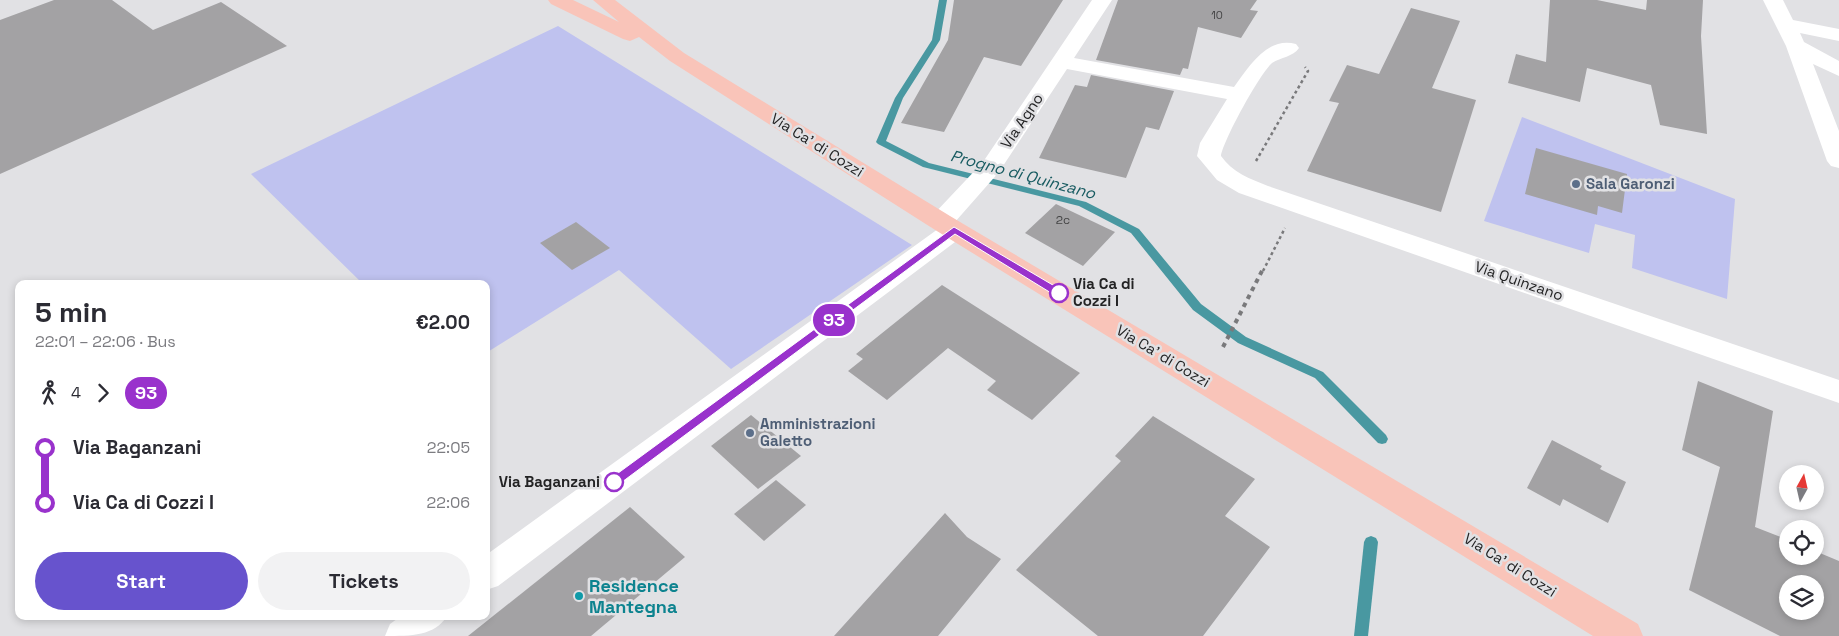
<!DOCTYPE html>
<html lang="en">
<head>
<meta charset="utf-8">
<style>
  body { margin:0; font-family:"Space Grotesk",sans-serif; background:#f2f2f3; color:#2b2b33; height:100vh; display:flex; flex-direction:column; font-size:19px; white-space:nowrap }
  * { box-sizing:border-box; margin:0 }
  p { font-size:16px; color:#7c7c81 }
  .icon { flex:none; width:28px; height:28px; fill:none; stroke:currentColor; stroke-width:2; stroke-linecap:round; stroke-linejoin:round }
  .map { position:relative; flex:1; overflow:hidden }
  .details { position:absolute; left:15px; top:280px; width:475px; height:340px; display:flex; flex-direction:column; background:#fff; border-radius:10px; box-shadow:0 2px 8px #0003 }
  .details>* { flex:none }
  .badge { padding:0 10px; border-radius:16px; font-size:18px; line-height:32px }
  .needle { width:32px; rotate:8deg }
  .fabs { position:absolute; left:1779px; top:465px; display:grid; gap:10px }
  .fabs a { display:grid; place-items:center; width:45px; height:45px; border-radius:50%; background:#fff; box-shadow:0 2px 8px #0003; font-size:25px }
  .map>.badge { position:absolute; translate:-50% -50%; box-shadow:0 0 0 2px #fff }
  .legs { display:flex; align-items:center; gap:8px; height:55px; padding:0 20px; font-size:16px }
  .legs p { margin-inline-start:auto }
  .headline { display:flex; align-items:center; justify-content:space-between; height:85px; padding:0 20px }
  h1 { font-size:28px; font-weight:800; line-height:38px }
  .button { display:flex; gap:10px; margin-top:auto; padding:10px 20px }
  .button a { flex:1; height:58px; border-radius:30px; background:#6753cd; color:#fff; font-size:20px; font-weight:800; line-height:58px; text-align:center }
  .button a+a { background:#f2f2f3; color:#2b2b33 }
  ul { padding:0 20px; list-style:none }
  li { display:flex; align-items:center; gap:18px; height:55px; font-size:19px }
  li i { display:grid; place-items:center; width:8px; height:100%; margin:0 6px; background:currentColor }
  li i::after { content:''; width:12px; height:12px; margin:-6px; border:4px solid; border-radius:50%; background:#fff }
  li p { margin-inline-start:auto }
  li:first-child i { background:linear-gradient(#0000 50%,currentColor 0) }
  li:last-child i { background:linear-gradient(currentColor 50%,#0000 0) }
  .map>svg:first-child { display:block }
  .green { fill:#bfc2ef }
  .lines { fill:none; stroke-linecap:round; stroke-linejoin:round }
  .stream { fill:#4998a1; fill-rule:evenodd }
  .building { fill:#a3a2a4; fill-rule:evenodd }
  .path-far1 { stroke:#79797b; stroke-width:2.5; stroke-dasharray:3 3; stroke-linecap:butt }
  .path { stroke:#79797b; stroke-width:4; stroke-dasharray:4.5 4.5; stroke-linecap:butt }
  .minor { fill:#fff; fill-rule:evenodd }
  .major { fill:#f9c4b9; fill-rule:evenodd }
  .line-1 { fill:#9932cc; stroke:#fff }
  .service-dot { fill:#5c6f8a; stroke:#e1e1e4; stroke-width:2 }
  .stop-1-dot { fill:#fff; stroke:#9932cc; stroke-width:2.5 }
  .culture-dot { fill:#0f9aa8; stroke:#e1e1e4; stroke-width:2 }
  .labels { text-anchor:middle; stroke-width:5; stroke-linejoin:round; paint-order:stroke }
  .far-number-label { font-size:11px; fill:#434344 }
  .number-label { font-size:12px; fill:#434344 }
  .street-label { font-size:15px; fill:#232324; stroke:#e1e1e4 }
  .service-label { font-size:15px; font-weight:bold; fill:#4e5e75; stroke:#e1e1e4; text-anchor:start }
  .stop-label { font-size:15px; font-weight:bold; fill:#232324; stroke:#e1e1e4; text-anchor:start }
  .water-label { font-size:16px; font-style:italic; fill:#185b61; stroke:#e1e1e4 }
  .near-culture-label { font-size:18px; font-weight:bold; fill:#0d838f; stroke:#e1e1e4; text-anchor:start }
</style>
</head>
<body>
<div class="map">
<svg width="1839" height="636" viewBox="0 0 1839 636">
  <rect width="100%" height="100%" fill="#e1e1e4"/>
  <g class="green">
    <polygon points="558,26 912,245 731,369 619,270 486,353 486,284 363,284 251,174"/>
    <polygon points="1522,117 1735,199 1727,299 1632,268 1635,235 1595,224 1589,253 1484,221"/>
  </g>
  <g class="lines">
    <g class="stream">
      <polygon points="939,0 947,0 940,40 903,98 886,141 929,163 1086,202 1139,229 1201,304 1246,337 1323,372 1386,435 1388,439 1386,443 1382,444 1378,443 1315,378 1238,343 1193,310 1131,233 1079,206 923,167 878,144 876,142 895,98 932,40"/>
      <polygon points="1371,536 1376,538 1378,542 1368,636 1354,636 1364,542 1366,538"/>
    </g>
  </g>
  <g class="building">
    <polygon points="54,0 112,0 153,30 221,2 287,46 0,174 0,20"/>
    <polygon points="954,0 1063,0 1021,66 984,57 944,132 901,123 948,40"/>
    <polygon points="1118,0 1257,0 1250,10 1258,11 1241,38 1198,27 1188,69 1183,68 1180,75 1096,60"/>
    <polygon points="1550,0 1597,0 1646,10 1647,0 1703,0 1701,36 1707,134 1660,125 1651,85 1587,68 1580,102 1508,83 1516,54 1546,62"/>
    <polygon points="1411,8 1460,21 1432,88 1476,100 1441,212 1307,171 1339,103 1329,101 1347,65 1379,74"/>
    <polygon points="1091,75 1174,91 1159,130 1146,127 1126,178 1039,158 1075,85 1087,87"/>
    <polygon points="1536,148 1627,174 1622,213 1598,206 1597,215 1525,194"/>
    <polygon points="1056,204 1115,232 1083,266 1025,233"/>
    <polygon points="576,222 610,248 572,270 540,243"/>
    <polygon points="942,285 1080,373 1032,420 987,390 996,381 948,348 887,400 848,371 863,359 856,354"/>
    <path d="M1698,381L1773,411L1755,527L1788,540V556H1815V551L1839,561V636H1780L1689,590L1720,467L1682,450ZM1788,584H1815V611H1788Z"/>
    <polygon points="751,415 801,456 758,489 711,446"/>
    <polygon points="1153,416 1255,479 1225,516 1270,547 1203,636 1098,636 1016,570 1121,461 1115,456"/>
    <polygon points="1552,440 1602,466 1600,469 1626,482 1608,523 1563,499 1560,506 1527,488"/>
    <polygon points="776,480 806,505 764,541 734,514"/>
    <polygon points="630,507 685,557 591,636 468,636"/>
    <polygon points="945,513 967,537 1001,559 938,636 834,636"/>
  </g>
  <g class="lines">
    <g class="path-far1">
      <polyline points="1256,161 1308,71 1305,67"/>
      <polyline points="1263,271 1285,228"/>
    </g>
    <polyline class="path" points="1223,347 1263,269"/>
    <g class="minor">
      <path d="M1092,0H1112L1074,58L1234,87C1249,67 1267,36 1296,44L1299,48C1293,57 1281,57 1272,63C1259,75 1224,139 1221,156C1232,172 1250,179 1268,186L1839,380V403L1239,193L1217,180L1197,156L1200,143L1227,99L1067,69L999,172L955,222L963,224L967,230L963,236L498,586L486,590V555L938,229L932,228L928,222L932,216L983,162Z"/>
      <polygon points="1763,0 1783,0 1793,20 1839,29 1839,41 1800,33 1804,42 1839,61 1839,76 1813,64 1839,131 1839,168 1831,166 1827,161 1786,46"/>
      <path d="M401,616H447C435,636 411,636 385,636L390,624Z"/>
    </g>
    <polygon class="major" points="548,0 573,0 619,22 593,0 615,0 684,53 950,216 1638,624 1643,636 1593,636 932,228 670,61 639,37 630,41 623,39 551,4"/>
  </g>
  <polygon class="line-1" points="954,227 1063,291 1063,296 1056,296 955,234 618,485 610,485 610,479"/>
  <g class="service-dot">
    <circle cx="1576" cy="184" r="5"/>
    <circle cx="750" cy="433" r="5"/>
  </g>
  <g class="stop-1-dot">
    <circle cx="1059" cy="293" r="9"/>
    <circle cx="614" cy="482" r="9"/>
  </g>
  <circle class="culture-dot" cx="579" cy="596" r="5"/>
  <g class="labels">
    <g class="far-number-label">
      <text x="1217" y="19">10</text>
    </g>
    <g class="number-label">
      <text x="1063" y="224">2c</text>
    </g>
    <g class="street-label">
      <text transform="translate(1022 121) rotate(-56)" y="5">Via Agno</text>
      <text transform="translate(817 145) rotate(32)" y="5">Via Ca' di Cozzi</text>
      <text transform="translate(1519 281) rotate(19)" y="5">Via Quinzano</text>
      <text transform="translate(1163 356) rotate(31)" y="5">Via Ca' di Cozzi</text>
      <text transform="translate(1510 565) rotate(32)" y="5">Via Ca' di Cozzi</text>
    </g>
    <g class="service-label">
      <text x="1586" y="189">Sala Garonzi</text>
      <text x="760" y="429">Amministrazioni<tspan x="760" dy="17">Galetto</tspan></text>
    </g>
    <g class="stop-label">
      <text x="1073" y="289">Via Ca di<tspan x="1073" dy="17">Cozzi I</tspan></text>
      <text x="600" y="487" text-anchor="end">Via Baganzani</text>
    </g>
    <g class="water-label">
      <text transform="translate(1023 174) rotate(15)" y="6">Progno di Quinzano</text>
    </g>
    <g class="near-culture-label">
      <text x="589" y="592">Residence<tspan x="589" dy="21">Mantegna</tspan></text>
    </g>
  </g>
</svg>
<div class="fabs">
<a><svg class="needle" viewBox="-14 -14 28 28"><path d="M0-13l5 13h-10z" fill="#e53935"/><path d="M0 13l5-13h-10z" fill="#7c7c81"/></svg></a>
<a><svg class="icon" aria-label="locate" viewBox="0 0 24 24"><circle cx="12" cy="12" r="6"/><path d="M12 2v4M12 18v4M2 12h4M18 12h4"/></svg></a>
<a><svg class="icon" aria-label="layers" viewBox="0 0 24 24"><path d="M12 4l9 5-9 5-9-5zM3 14l9 5 9-5"/></svg></a>
</div>
<b class="badge" style="left:834px;top:320px;background:#9932cc;color:#fff">93</b>
<section class="details">
<div class="headline"><div><h1>5 min</h1><p>22:01 – 22:06 · Bus</p></div><b>€2.00</b></div>
<div class="legs"><svg class="icon" aria-label="walk" viewBox="0 0 24 24"><circle cx="13" cy="4" r="2"/><path d="M13 8l-2 6 4 7M11 14l-3 7M7 12l3-4h3l4 4"/></svg>4<svg class="icon" aria-label="forward" viewBox="0 0 24 24"><path d="M9 5l7 7-7 7"/></svg><b class="badge" style="background:#9932cc;color:#fff">93</b></div>
<ul>
<li><i style="color:#9932cc"></i><b>Via Baganzani</b><p>22:05</p></li>
<li><i style="color:#9932cc"></i><b>Via Ca di Cozzi I</b><p>22:06</p></li>
</ul>
<div class="button"><a>Start</a><a>Tickets</a></div>
</section>
</div>
</body>
</html>
